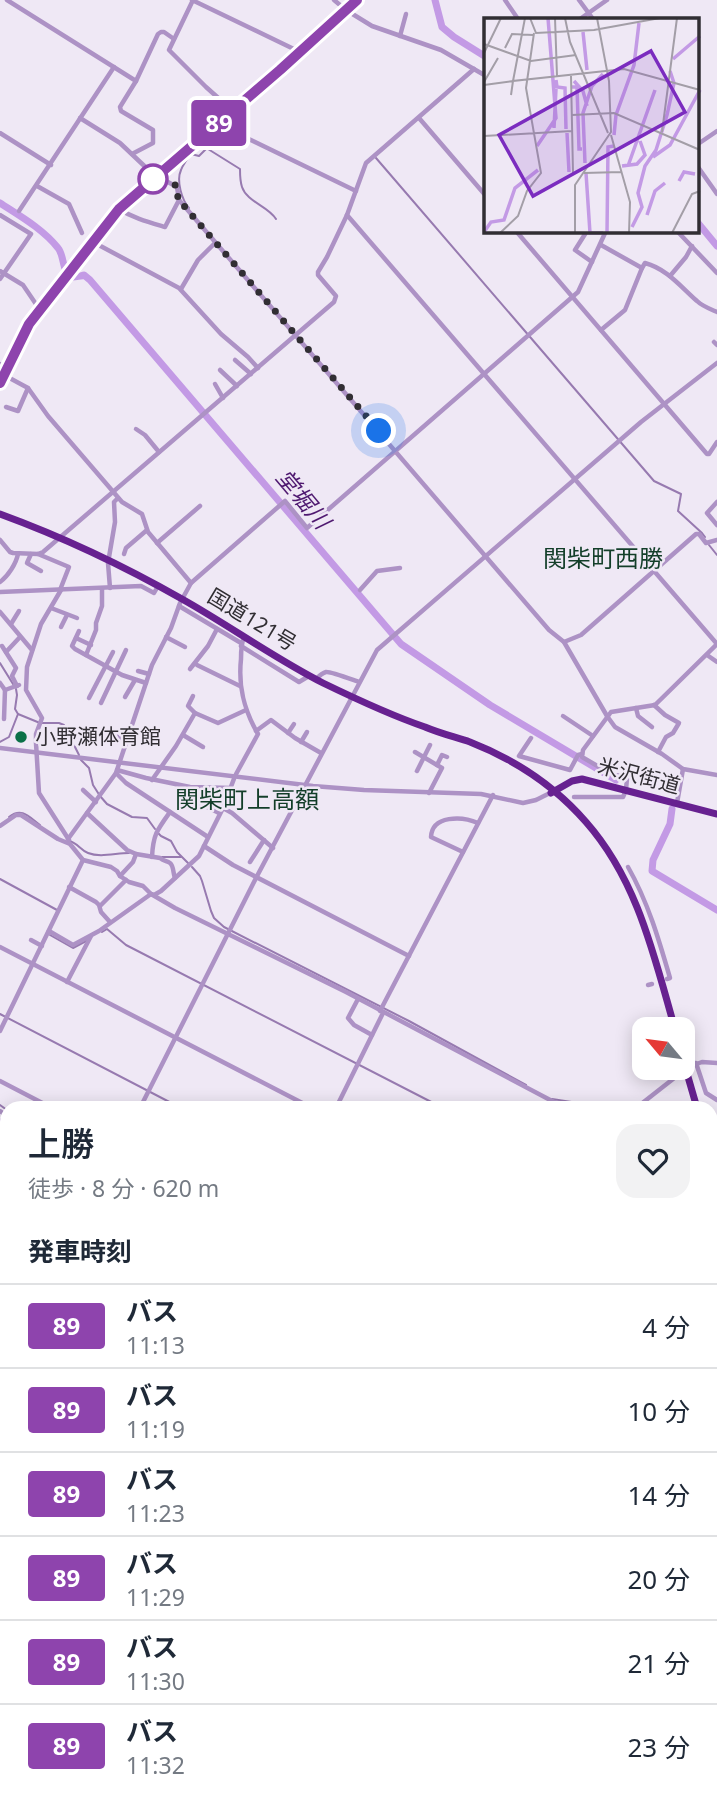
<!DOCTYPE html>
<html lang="ja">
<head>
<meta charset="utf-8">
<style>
  body { margin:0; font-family:"Noto Sans","Noto Sans JP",sans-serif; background:#f2f2f3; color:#1f2937; height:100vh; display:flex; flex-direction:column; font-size:26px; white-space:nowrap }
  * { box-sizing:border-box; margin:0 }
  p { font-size:23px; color:#747a83 }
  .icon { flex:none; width:38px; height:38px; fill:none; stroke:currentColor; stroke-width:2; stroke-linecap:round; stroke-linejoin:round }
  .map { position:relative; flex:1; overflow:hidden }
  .side { position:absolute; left:0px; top:1101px; width:718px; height:702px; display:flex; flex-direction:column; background:#fff; border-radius:21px 21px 0 0; box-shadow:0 4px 18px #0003 }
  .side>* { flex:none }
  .badge { padding:0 14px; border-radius:5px; font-size:24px; line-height:46px }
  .needle { width:46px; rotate:299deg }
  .buttons { position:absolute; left:632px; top:1017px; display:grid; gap:14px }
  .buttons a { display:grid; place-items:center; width:63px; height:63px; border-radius:14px; background:#fff; box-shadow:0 4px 18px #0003; font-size:35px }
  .you { position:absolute; width:35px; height:35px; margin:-18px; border:5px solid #fff; border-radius:50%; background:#1a73e8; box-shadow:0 0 0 10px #1a73e833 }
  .map>.badge { position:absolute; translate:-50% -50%; box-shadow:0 0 0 4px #fff }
  h2 { padding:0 28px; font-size:26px; line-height:63px }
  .round { display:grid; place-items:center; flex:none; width:74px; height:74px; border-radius:21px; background:#f2f2f3 }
  .head { display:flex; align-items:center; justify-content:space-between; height:119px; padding:0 28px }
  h1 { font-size:33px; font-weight:600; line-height:52px }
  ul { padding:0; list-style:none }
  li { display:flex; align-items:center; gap:21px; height:84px; padding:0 28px; border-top:2px solid #e0e1e3 }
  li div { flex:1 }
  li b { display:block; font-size:26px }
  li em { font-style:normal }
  li .badge { min-width:77px; font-weight:700; text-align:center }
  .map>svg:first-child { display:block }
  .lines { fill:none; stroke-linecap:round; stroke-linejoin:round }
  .stream { stroke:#977ab0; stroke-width:2 }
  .river { stroke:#c39ae5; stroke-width:7 }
  .minor-tunnel { stroke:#c9c3ce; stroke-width:4.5; stroke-dasharray:4.5 2; stroke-linecap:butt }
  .minor { stroke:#ad92c5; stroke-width:4.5 }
  .major { stroke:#79449f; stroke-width:6 }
  .highway { stroke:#672190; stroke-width:7 }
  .rail-casing { stroke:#4d4950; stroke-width:4.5 }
  .rail { stroke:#efe8f5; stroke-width:2; stroke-dasharray:5; stroke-linecap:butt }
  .line-casing { stroke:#fff; stroke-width:16 }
  .line { stroke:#8e44ad; stroke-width:10 }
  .walk { stroke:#312e33; stroke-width:7; stroke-dasharray:0 12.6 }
  .stop-dot { fill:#fff; stroke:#8e44ad; stroke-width:3.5 }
  .poi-dot { fill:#0a7047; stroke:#efe8f5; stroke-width:2.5 }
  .labels { text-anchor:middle; stroke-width:5; stroke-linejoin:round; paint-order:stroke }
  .street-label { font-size:21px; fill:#312e33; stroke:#efe8f5 }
  .poi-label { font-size:21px; fill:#312e33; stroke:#efe8f5; text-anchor:start }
  .water-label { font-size:23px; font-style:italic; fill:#4f1970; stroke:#efe8f5 }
  .quarter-label { font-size:24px; fill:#133e29; stroke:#efe8f5 }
  .inset-river { fill:none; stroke:#c39ae5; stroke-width:3.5 }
  .inset-road { fill:none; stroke:#a39ea7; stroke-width:2 }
  .view { fill:#7b2cbf; fill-opacity:0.15; stroke:#7b2cbf; stroke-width:3.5 }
  .inset-edge { fill:none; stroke:#312e33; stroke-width:3.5 }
</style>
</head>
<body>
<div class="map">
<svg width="717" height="1802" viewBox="0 0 717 1802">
  <rect width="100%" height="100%" fill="#efe8f5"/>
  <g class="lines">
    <g class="stream">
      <path d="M208,149L240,169C240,174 240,181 242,187C247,202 268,206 276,219"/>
      <polyline points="376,158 654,481 681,494 678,511 702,533 705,537"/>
      <path d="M189,208C182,200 176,181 181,170C183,164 187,161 189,155L191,154L199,156L207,148L200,143"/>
      <polyline points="709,545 717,555"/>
      <polyline points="0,663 13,684"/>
      <polyline points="18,714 40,723 59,723 64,725 66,728 68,738 75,747 79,755"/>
      <polyline points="0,742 9,737 18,714 15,709 17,695 16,689"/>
      <polyline points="81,760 89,768 93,785 100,796 107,804 132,817 147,818 155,829"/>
      <path d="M9,817C22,807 29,817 40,825"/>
      <polyline points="158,833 161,836 171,841 177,852 188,863"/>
      <path d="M69,841C78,843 80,850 88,853C100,858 116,853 129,853"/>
      <polyline points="162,857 181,857"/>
      <polyline points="192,867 200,876 202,881 211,911 214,918 224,927 409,1021 526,1085"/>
      <polyline points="0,879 57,910"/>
      <polyline points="102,932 107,929 126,945 443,1108"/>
      <polyline points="50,935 73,948 88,940"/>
      <polyline points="0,1014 181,1108"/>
      <polyline points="552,1099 578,1103 589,1108"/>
      <polyline points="0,1105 7,1110"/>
      <polyline points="0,1470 7,1475"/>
    </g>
    <g class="river">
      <polyline points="435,0 442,27 454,37 486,57"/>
      <path d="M0,203C20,216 43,229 58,248C65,256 61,273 73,277C75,277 82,276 84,275L90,280L401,644L490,705L616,780"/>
      <polyline points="698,223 717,246"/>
      <polyline points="672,809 670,824 653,860 652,871 717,910"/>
      <polyline points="0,1122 7,1128"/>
      <polyline points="542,1802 542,1796"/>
    </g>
    <polyline class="minor-tunnel" points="673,1079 686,1069"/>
    <g class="minor">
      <polyline points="7,0 136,81"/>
      <polyline points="192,0 300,52"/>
      <polyline points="193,0 169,50 206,87 225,104 230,112"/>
      <polyline points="334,0 346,10 372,26 441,50 486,76"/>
      <polyline points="505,0 518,19"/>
      <polyline points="579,0 593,19"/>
      <polyline points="580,19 607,0"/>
      <polyline points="400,36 406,14"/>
      <polyline points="80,118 120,143 156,177"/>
      <polyline points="419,118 486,196"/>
      <polyline points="218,124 356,191"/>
      <polyline points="0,133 51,165"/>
      <polyline points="698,144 717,131"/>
      <polyline points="132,154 153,143 153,130 121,111 120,107 136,81 158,34 161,32 164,32 174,39"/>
      <polyline points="698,167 717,194"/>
      <polyline points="157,176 177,187 179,200 549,630 564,642 607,716 615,727 662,754 683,769 717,775"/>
      <polyline points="37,186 69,204 82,233"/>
      <path d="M119,209C133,218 148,222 165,227L179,200"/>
      <polyline points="19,211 114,67"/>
      <polyline points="0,215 31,234 0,279"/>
      <polyline points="347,215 717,644"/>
      <polyline points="516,231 707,454 709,454 717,442"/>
      <polyline points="587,231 575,250 592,262"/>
      <polyline points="677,231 717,273"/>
      <polyline points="93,242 179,288 221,334 248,357 258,368"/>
      <path d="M601,245L642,268L645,263C667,269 680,286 697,301C702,306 710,309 717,312"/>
      <polyline points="0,271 23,285 40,310"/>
      <polyline points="670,276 686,257 692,246"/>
      <polyline points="181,289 198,260 215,243"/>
      <polyline points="601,330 625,310 642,268"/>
      <polyline points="714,342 717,345"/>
      <polyline points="235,360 251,374"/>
      <polyline points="0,364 7,367"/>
      <polyline points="220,370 237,386"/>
      <polyline points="4,375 28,388 48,416 122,502 142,514 148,532 191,583"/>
      <polyline points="215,384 223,398"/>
      <polyline points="6,407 18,411 28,388"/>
      <polyline points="136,429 145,435 159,452"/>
      <polyline points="717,502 707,513 717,525"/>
      <polyline points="0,540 10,552 13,553 38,554 43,552 334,302 336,296 318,275 318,272 327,257 347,215 366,163 474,69"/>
      <polyline points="157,543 200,506"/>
      <polyline points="31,554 27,563 41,571"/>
      <polyline points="38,554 69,567 60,590"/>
      <polyline points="124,554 126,548 147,530"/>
      <path d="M0,582C8,576 16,564 18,554"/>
      <polyline points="110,588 108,563 115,522 114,502 118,498"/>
      <polyline points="61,590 41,624 27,667 26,690 42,718 36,734 36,743 39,793 69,840"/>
      <polyline points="360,590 377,571 400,568"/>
      <polyline points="0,592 141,586 154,593 158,586"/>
      <polyline points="179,606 241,643"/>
      <polyline points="51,608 77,618"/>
      <polyline points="0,612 32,650"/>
      <polyline points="11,624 19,611"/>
      <polyline points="61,627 67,615"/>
      <polyline points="79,631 72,646 75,649 122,675 146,683"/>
      <polyline points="166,637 185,647"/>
      <polyline points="76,638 91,645"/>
      <polyline points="564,642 581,635 696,534 699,534 706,543 717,540"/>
      <polyline points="2,646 16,668 12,676 17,686"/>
      <polyline points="241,646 299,682 309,676"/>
      <polyline points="6,652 20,637"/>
      <polyline points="86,655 96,630 96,623 102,606 102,589"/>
      <polyline points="707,655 717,662"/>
      <polyline points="197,665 240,686"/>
      <polyline points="190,669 208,646 217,629"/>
      <polyline points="138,671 149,674"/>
      <path d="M316,679C319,676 322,673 326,672C330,671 353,680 359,682"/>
      <polyline points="0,683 5,690 19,685"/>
      <polyline points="193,696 188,706 195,713"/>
      <polyline points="125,697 135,680"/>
      <polyline points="89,698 113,652"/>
      <polyline points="101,703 126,650"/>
      <polyline points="654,705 665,715 679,723 673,733 666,737 658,752"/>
      <polyline points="636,708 638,716 652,727"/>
      <polyline points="563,716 593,736"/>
      <polyline points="4,719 5,690"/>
      <polyline points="256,731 271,720 295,738 321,753"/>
      <polyline points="110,732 127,743"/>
      <polyline points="288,733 294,724"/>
      <polyline points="183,735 203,747"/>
      <polyline points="531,738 519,756 570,770 578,755 582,754"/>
      <polyline points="301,742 307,732"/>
      <polyline points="0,748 313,786 364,790 481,794 523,803 536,800 550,793"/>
      <polyline points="415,752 442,768 429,793"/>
      <polyline points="437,765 442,755 447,757"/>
      <polyline points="117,770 146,778 190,787 231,788"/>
      <polyline points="417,771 430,745"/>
      <polyline points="116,773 126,783 208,837"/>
      <polyline points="152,780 176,746 195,713 218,723 246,710"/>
      <polyline points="83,790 96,802"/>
      <polyline points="574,797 623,797 626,790 627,778 624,776 613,775 582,757 583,750 611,712 655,705 717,644"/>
      <polyline points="191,799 219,813"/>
      <polyline points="677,803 683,769"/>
      <polyline points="223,808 232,813 273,848"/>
      <path d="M87,813L127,850L136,854L160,858C163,861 167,861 170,863C174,866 173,874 175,878"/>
      <polyline points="0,826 16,815 21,815 58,839 70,844 83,860 111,867 117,871 120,876 129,882 143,886 151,894 175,908 346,992 554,1102 582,1108"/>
      <polyline points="68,839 116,773 152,665 171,628 180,603 191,583 285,501 307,528 578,292 606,231"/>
      <polyline points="204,846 233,865 409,956"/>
      <path d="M463,852L431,837C432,815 462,816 478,823"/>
      <path d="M152,857C153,835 157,830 170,812"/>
      <polyline points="250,862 264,840"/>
      <path d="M628,867C648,902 659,940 670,978L667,979"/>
      <polyline points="120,876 133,862 136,854"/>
      <polyline points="69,887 96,902 99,905 101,912 110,922"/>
      <polyline points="100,906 126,880"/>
      <path d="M49,931L73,945L99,931L151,894L154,895L161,891L199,856L223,808L235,776L258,734C244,710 238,687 241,659C241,651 241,644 244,637"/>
      <polyline points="31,940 42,946"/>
      <polyline points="0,947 312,1108"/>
      <polyline points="67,982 91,936"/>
      <polyline points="648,985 652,984"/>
      <polyline points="358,999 348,1018 354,1025 372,1035"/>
      <polyline points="380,1011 493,795"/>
      <polyline points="0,1031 83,860"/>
      <polyline points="696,1063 706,1093 717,1100"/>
      <polyline points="691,1066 702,1062 717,1063"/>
      <polyline points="0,1081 52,1108"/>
      <polyline points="140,1108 256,878 377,650 641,422 717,363"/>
      <polyline points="336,1108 383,1013"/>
      <polyline points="636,1108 673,1079"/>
      <polyline points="0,1111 7,1116"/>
      <polyline points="0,1142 7,1147"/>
      <polyline points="0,1173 4,1165"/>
      <polyline points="0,1174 7,1178"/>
      <polyline points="0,1208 7,1212"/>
      <polyline points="0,1243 7,1247"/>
      <polyline points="0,1259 7,1259"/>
      <polyline points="0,1290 3,1304 2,1308"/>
      <polyline points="710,1314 717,1318"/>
      <polyline points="710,1321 717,1311"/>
      <polyline points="0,1340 7,1342"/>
      <polyline points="0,1370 7,1372"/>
      <polyline points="710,1402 717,1405"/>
      <polyline points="0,1410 7,1421"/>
      <polyline points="710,1453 717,1456"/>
      <polyline points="710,1578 717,1563"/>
      <polyline points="710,1586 717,1589"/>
      <polyline points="710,1683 717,1686"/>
      <polyline points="710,1785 717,1789"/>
      <polyline points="328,1796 333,1802"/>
      <polyline points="477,1796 482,1802"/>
      <polyline points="609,1796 609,1802"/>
      <polyline points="5,1802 8,1796"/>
      <polyline points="188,1802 190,1796"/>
      <polyline points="233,1802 241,1796"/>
      <polyline points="288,1802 297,1796"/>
      <polyline points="457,1802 465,1796"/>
      <polyline points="678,1802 680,1796"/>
    </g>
    <g class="major">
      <polyline points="0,383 29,324 114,214 125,203 280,70 357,0"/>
      <polyline points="0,1403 7,1406"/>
      <polyline points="627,1796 630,1802"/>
    </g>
    <g class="highway">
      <path d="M0,514C63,537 124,566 182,599C230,626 274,658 323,683C356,699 390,715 425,727C439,733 455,737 470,742C516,760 554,785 586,822C638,881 654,956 675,1029"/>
      <polyline points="551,793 572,781 582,779 717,814"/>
      <polyline points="682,1056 697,1108"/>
      <polyline points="710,1151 717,1169"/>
      <polyline points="711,1165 717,1180"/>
    </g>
    <g class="rail-casing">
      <g id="rail">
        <polyline points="0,1264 7,1264"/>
        <polyline points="710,1519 717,1521"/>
      </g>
    </g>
    <use href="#rail" class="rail"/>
  </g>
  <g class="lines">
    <g class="line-casing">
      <polyline id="line" points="0,383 29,324 119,209 280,70 357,0"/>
    </g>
    <use href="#line" class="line"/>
    <polyline class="walk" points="153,179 158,176 177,186 178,199 379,431"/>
  </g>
  <circle class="stop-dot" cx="153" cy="179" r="14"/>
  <circle class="poi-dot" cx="21" cy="737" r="7"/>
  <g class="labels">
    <g class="street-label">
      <text transform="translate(252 620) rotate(31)" y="7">国道121号</text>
      <text transform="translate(639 776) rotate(15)" y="7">米沢街道</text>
    </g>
    <g class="poi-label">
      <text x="35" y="744">小野瀬体育館</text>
    </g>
    <g class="water-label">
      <text transform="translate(303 499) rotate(50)" y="8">堂堀川</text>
    </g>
    <g class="quarter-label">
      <text x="603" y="567">関柴町西勝</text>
      <text x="247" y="808">関柴町上高額</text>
    </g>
  </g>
  <g transform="translate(484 18)">
    <rect width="215" height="215" fill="#efe8f5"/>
    <path class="inset-river" d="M99,14L103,52M189,41L216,18M72,62L73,69L81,70L82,111M90,63L99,73L103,88M88,69H93L95,131H98M70,110L72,71M83,115L85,154M130,117L132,97L150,47L155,5M53,128L72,100L64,0M169,139L186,127L216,72M101,145L99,95L108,68L119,56M138,148L153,146L161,137L156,123M144,148L171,72M102,155L106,215H119M195,163L200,154L211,156M163,197L171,173L181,165M148,209L158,189L154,175L161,148L172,132L183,97L190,65L186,53M0,214L7,204L20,202L31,170L54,152M123,215L124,129L130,128"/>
    <path class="inset-road" d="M46,0L52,15L110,12L176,0M71,0L73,58M81,0L86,24L124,115M0,26L47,43L92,37M21,30L28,16L49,17M0,35L17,0M87,58L89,155M0,64L14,40M0,67L29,63L41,0M27,77L29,63L140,51L216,72M88,97L130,95L216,132M178,114L193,0M127,117L146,184L145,215M0,118L88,113M100,155L137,154M16,215L34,198L43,173L57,155L42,70L50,15M91,215V167L127,114L125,63L113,0M188,215L208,176L216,173"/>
    <path class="view" d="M167,33L201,94L49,178L15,117Z"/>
    <rect width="215" height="215" class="inset-edge"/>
  </g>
</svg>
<div class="buttons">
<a><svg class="needle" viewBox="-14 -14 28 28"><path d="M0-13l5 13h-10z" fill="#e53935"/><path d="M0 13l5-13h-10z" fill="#747a83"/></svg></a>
</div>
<div class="you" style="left:379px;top:431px"></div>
<b class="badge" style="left:219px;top:123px;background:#8e44ad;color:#fff">89</b>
<section class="side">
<div class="head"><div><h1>上勝</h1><p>徒歩 · 8 分 · 620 m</p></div><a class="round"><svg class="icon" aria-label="heart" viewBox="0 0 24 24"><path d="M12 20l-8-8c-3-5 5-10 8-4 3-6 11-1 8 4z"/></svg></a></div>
<h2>発車時刻</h2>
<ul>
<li><span class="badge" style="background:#8e44ad;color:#fff">89</span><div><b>バス</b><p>11:13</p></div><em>4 分</em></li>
<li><span class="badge" style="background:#8e44ad;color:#fff">89</span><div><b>バス</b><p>11:19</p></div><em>10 分</em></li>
<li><span class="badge" style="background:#8e44ad;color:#fff">89</span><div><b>バス</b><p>11:23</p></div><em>14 分</em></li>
<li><span class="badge" style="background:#8e44ad;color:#fff">89</span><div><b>バス</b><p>11:29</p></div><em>20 分</em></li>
<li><span class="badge" style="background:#8e44ad;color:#fff">89</span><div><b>バス</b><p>11:30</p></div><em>21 分</em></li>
<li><span class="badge" style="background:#8e44ad;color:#fff">89</span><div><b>バス</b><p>11:32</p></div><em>23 分</em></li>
</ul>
</section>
</div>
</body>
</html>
